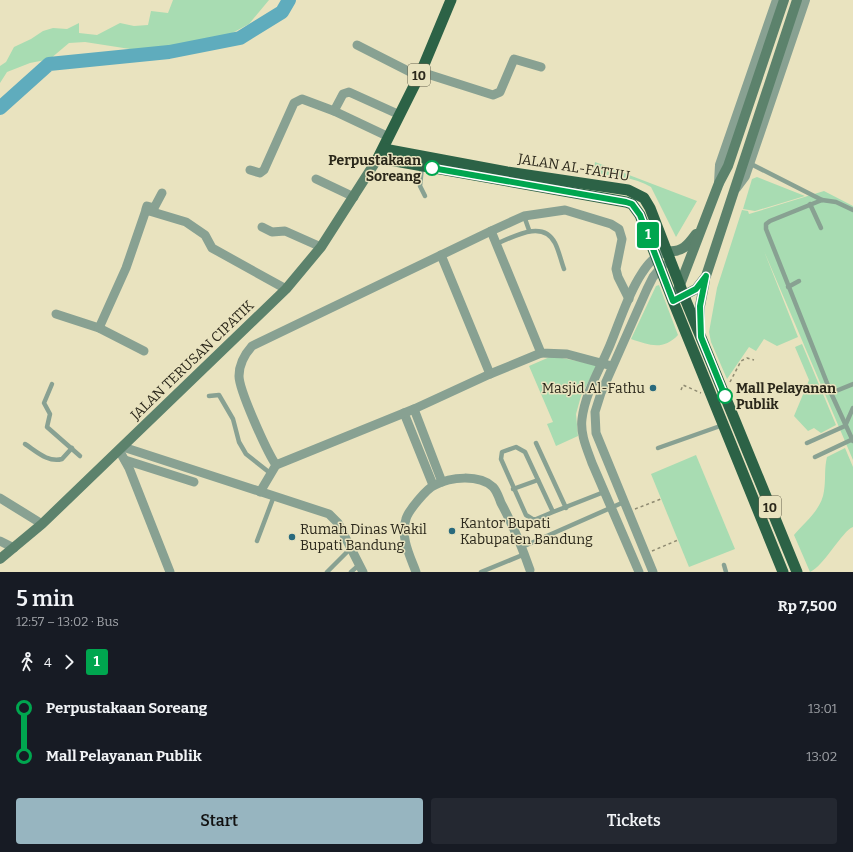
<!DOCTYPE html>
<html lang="en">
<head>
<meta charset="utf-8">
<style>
  body { margin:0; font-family:Bitter,serif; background:#242831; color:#f1f3f6; height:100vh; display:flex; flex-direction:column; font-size:15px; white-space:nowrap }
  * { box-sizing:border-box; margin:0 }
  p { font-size:13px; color:#9ea1a6 }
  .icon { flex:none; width:22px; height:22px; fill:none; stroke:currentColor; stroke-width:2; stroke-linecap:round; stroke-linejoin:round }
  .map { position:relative; height:572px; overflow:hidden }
  .drawer { display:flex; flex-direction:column; background:#171b24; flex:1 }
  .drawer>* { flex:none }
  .badge { padding:0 8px; border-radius:3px; font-size:14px; line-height:26px }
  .map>.badge { position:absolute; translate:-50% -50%; box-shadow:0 0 0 2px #fff }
  .legs { display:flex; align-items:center; gap:6px; height:44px; padding:0 16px; font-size:13px }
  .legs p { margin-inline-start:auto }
  .head { display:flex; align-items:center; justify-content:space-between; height:68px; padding:0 16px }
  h1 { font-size:22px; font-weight:600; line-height:30px }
  .action { display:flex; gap:8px; margin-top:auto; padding:8px 16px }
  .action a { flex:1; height:46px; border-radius:4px; background:#97b5c0; color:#111; font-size:16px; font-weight:600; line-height:46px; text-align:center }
  .action a+a { background:#242831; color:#f1f3f6 }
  ul { padding:0 16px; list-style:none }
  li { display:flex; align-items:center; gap:14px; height:48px; font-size:15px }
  li i { display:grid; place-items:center; width:6px; height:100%; margin:0 5px; background:currentColor }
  li i::after { content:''; width:10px; height:10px; margin:-5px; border:3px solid; border-radius:50%; background:#171b24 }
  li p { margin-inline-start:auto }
  li:first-child i { background:linear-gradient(#0000 50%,currentColor 0) }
  li:last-child i { background:linear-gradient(currentColor 50%,#0000 0) }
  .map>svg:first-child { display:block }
  .green { fill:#a8dcb2 }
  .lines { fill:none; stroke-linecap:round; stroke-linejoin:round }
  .river { stroke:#5facbd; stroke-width:14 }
  .path { stroke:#8e8a71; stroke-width:1.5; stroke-dasharray:3 3; stroke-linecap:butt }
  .service { stroke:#88a192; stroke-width:4.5 }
  .minor { stroke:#88a192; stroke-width:9 }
  .tertiary { stroke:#88a192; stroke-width:10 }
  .secondary { stroke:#5c826c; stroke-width:10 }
  .trunk { stroke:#2c6246; stroke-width:11 }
  .line-1-casing { stroke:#fff; stroke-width:9 }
  .line-1 { stroke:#00a64f; stroke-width:6 }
  .stop-1-dot { fill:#fff; stroke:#00a64f; stroke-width:2 }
  .poi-dot { fill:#296a7d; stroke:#e9e3bf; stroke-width:1.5 }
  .labels { text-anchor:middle; stroke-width:3; stroke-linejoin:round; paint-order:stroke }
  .shield { fill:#e9e3bf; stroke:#64604c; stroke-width:1 }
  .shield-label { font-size:13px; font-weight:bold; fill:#2b281b }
  .stop-label { font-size:14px; font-weight:bold; fill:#2b281b; stroke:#e9e3bf; text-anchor:end }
  .street-label { font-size:14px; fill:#2b281b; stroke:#e9e3bf }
  .poi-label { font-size:14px; fill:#2b281b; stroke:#e9e3bf; text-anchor:start }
</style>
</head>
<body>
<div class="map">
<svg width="853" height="572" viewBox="0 0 853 572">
  <rect width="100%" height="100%" fill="#e9e3bf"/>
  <g class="green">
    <polygon points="173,0 269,0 249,24 223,38 191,47 161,50 130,49 85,42 69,43 50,59 30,63 7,72 0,83 0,66 6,62 14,47 31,39 43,31 53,28 67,29 79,23 79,33 97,35 120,23 134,26 148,25 151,11 168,13"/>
    <path d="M595,162L697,201L676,237L651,187C635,177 612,176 593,173Z"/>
    <polygon points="757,177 805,196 755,211 743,209 752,179"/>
    <polygon points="824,191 853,206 853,460 764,251 798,337 777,346 764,339 756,351 749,347 727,379 711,342 709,332 717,288 742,210 748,211 749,214"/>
    <path d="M659,285L678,335C663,351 649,345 631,339L656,286Z"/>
    <polygon points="802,344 836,425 821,433 814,428 808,431 794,416 809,380 795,347"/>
    <polygon points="552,356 597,365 581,396 576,414 578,436 556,446 547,424 553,422 529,366"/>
    <path d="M845,448L853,467V527C842,531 824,566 810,572L794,535C805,522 822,509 824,491C826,479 824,469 827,457Z"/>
    <polygon points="696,455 735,549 689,567 651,474"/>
  </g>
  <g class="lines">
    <polyline class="river" points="0,108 49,64 169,52 240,38 282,12 289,0"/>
    <g class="path">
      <polyline points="730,382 741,361 747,358 754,360"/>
      <polyline points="681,390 683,385 701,393"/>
      <polyline points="635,509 661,499"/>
      <polyline points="652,551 678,540"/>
    </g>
    <g class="service">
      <polyline points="749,163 822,200"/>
      <polyline points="422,166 420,186 425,196"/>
      <polyline points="810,204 821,228"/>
      <polyline points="853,210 836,202 822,200 770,221 766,224 766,229 831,393 853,441"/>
      <polyline points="524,216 529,230"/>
      <path d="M496,244C513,237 543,219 555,243C559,251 561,261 564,269"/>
      <polyline points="788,287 799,281"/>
      <polyline points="52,384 44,403 50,414 47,427 80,456"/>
      <polyline points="831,393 853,384"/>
      <polyline points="209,396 219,395 233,419 239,442 246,454 270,473"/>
      <polyline points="536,443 566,508"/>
      <polyline points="807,443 845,426 853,408"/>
      <path d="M25,444C36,451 48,463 62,459L72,448"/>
      <polyline points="658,448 723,425"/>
      <polyline points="815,457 851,440"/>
      <polyline points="513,489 538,480"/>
      <polyline points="553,512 534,520 526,515 501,459 502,452 516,447 525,452 553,512 604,492"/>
      <polyline points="257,541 274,496"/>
      <polyline points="522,547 624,502"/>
      <polyline points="724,565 726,572"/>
      <polyline points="327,572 351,548"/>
      <polyline points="351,572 359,565"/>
      <polyline points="481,572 525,554"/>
    </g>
    <g class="minor">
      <polyline points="357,45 418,76"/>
      <polyline points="421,72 493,95 500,92 514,59 541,67"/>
      <polyline points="389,137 334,111 343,94 349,92 400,115"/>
      <polyline points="250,170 260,173 264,170 294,103 302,99 334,111"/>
      <polyline points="316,179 354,197"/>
      <polyline points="146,209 147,206 154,208 162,193"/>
      <polyline points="262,227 272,232 285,231 321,247"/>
      <polyline points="441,255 490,374"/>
      <polyline points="56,314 99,328 144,351"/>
      <polyline points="99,328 126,268 146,210 186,222 205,235 212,248 286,289"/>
      <polyline points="612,366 567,354 541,353 491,231 524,216 565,210 611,224 619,229 622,239 616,269 618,277 629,299"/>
      <polyline points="414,409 442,482"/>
      <polyline points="404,413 433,485"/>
      <polyline points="123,447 329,514 338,523 363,572"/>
      <polyline points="119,450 129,468 170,572"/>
      <polyline points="125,460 194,482"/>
      <polyline points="276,465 414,409 490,374 541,353"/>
      <path d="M260,492L276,465C267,452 239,390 239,376C239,364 244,355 252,346L491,231"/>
      <polyline points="0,498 42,524"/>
      <polyline points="0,541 14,548"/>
      <path d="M416,572C410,556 400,537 406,519C408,511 427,488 435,485C450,477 479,474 493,487C497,491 499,498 501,503C513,525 522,547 530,570"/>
      <path d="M639,572L592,463C587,449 580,434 582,419C585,393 600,369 610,345C620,321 628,294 642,273C647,265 653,258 661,254"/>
      <polyline points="653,572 596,433 595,412 601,393 647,289 653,277 663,265"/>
    </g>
    <g class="tertiary">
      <polyline points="719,183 720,165 777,0"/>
      <polyline points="736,188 745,176 805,0"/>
    </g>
    <g class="secondary">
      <path d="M667,251C682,253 688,245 696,234"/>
      <polyline points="678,290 719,183 728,166 784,0"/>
      <polyline points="673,301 696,289 706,276 797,0"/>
      <polyline points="700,332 700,306 705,280"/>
      <polyline points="0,559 42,524 286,289 321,247 378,158"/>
    </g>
    <g class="trunk">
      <polyline points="451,0 421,72 378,158 626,202 632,204 640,215 673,301 783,572"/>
      <polyline points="384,149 507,172 628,190 644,198 650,208 684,296 797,572"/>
    </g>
  </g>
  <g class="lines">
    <g class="line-1-casing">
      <polyline id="line-1" points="432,168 626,202 632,204 640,215 673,301 696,289 706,276 700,306 701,337 725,396"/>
    </g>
    <use href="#line-1" class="line-1"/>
  </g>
  <g class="stop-1-dot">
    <circle cx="432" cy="168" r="7"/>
    <circle cx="725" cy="396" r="7"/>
  </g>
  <g class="poi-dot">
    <circle cx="653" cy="388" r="4"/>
    <circle cx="452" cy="531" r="4"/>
    <circle cx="292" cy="537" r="4"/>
  </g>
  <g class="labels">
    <g class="shield">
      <rect x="408" y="64" width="22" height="22" rx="3"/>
      <rect x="759" y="496" width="22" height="22" rx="3"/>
    </g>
    <g class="shield-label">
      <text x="419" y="80">10</text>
      <text x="770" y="512">10</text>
    </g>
    <g class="stop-label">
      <text x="421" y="165">Perpustakaan<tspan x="421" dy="16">Soreang</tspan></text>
      <text x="736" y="393" text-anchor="start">Mall Pelayanan<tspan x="736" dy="16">Publik</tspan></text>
    </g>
    <g class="street-label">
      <text transform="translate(574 167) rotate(9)" y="5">JALAN AL-FATHU</text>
      <text transform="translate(192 360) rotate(-44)" y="5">JALAN TERUSAN CIPATIK</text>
    </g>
    <g class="poi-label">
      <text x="645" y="393" text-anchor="end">Masjid Al-Fathu</text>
      <text x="460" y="528">Kantor Bupati<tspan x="460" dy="16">Kabupaten Bandung</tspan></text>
      <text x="300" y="534">Rumah Dinas Wakil<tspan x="300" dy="16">Bupati Bandung</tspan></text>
    </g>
  </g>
</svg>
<b class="badge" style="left:648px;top:235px;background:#00a64f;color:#fff">1</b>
</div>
<section class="drawer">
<div class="head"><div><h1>5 min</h1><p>12:57 – 13:02 · Bus</p></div><b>Rp 7,500</b></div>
<div class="legs"><svg class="icon" aria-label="walk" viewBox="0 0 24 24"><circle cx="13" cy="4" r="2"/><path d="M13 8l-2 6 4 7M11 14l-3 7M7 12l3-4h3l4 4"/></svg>4<svg class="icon" aria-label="forward" viewBox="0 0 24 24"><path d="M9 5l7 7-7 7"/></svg><b class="badge" style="background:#00a64f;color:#fff">1</b></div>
<ul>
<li><i style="color:#00a64f"></i><b>Perpustakaan Soreang</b><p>13:01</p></li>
<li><i style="color:#00a64f"></i><b>Mall Pelayanan Publik</b><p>13:02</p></li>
</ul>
<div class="action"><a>Start</a><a>Tickets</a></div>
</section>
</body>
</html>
